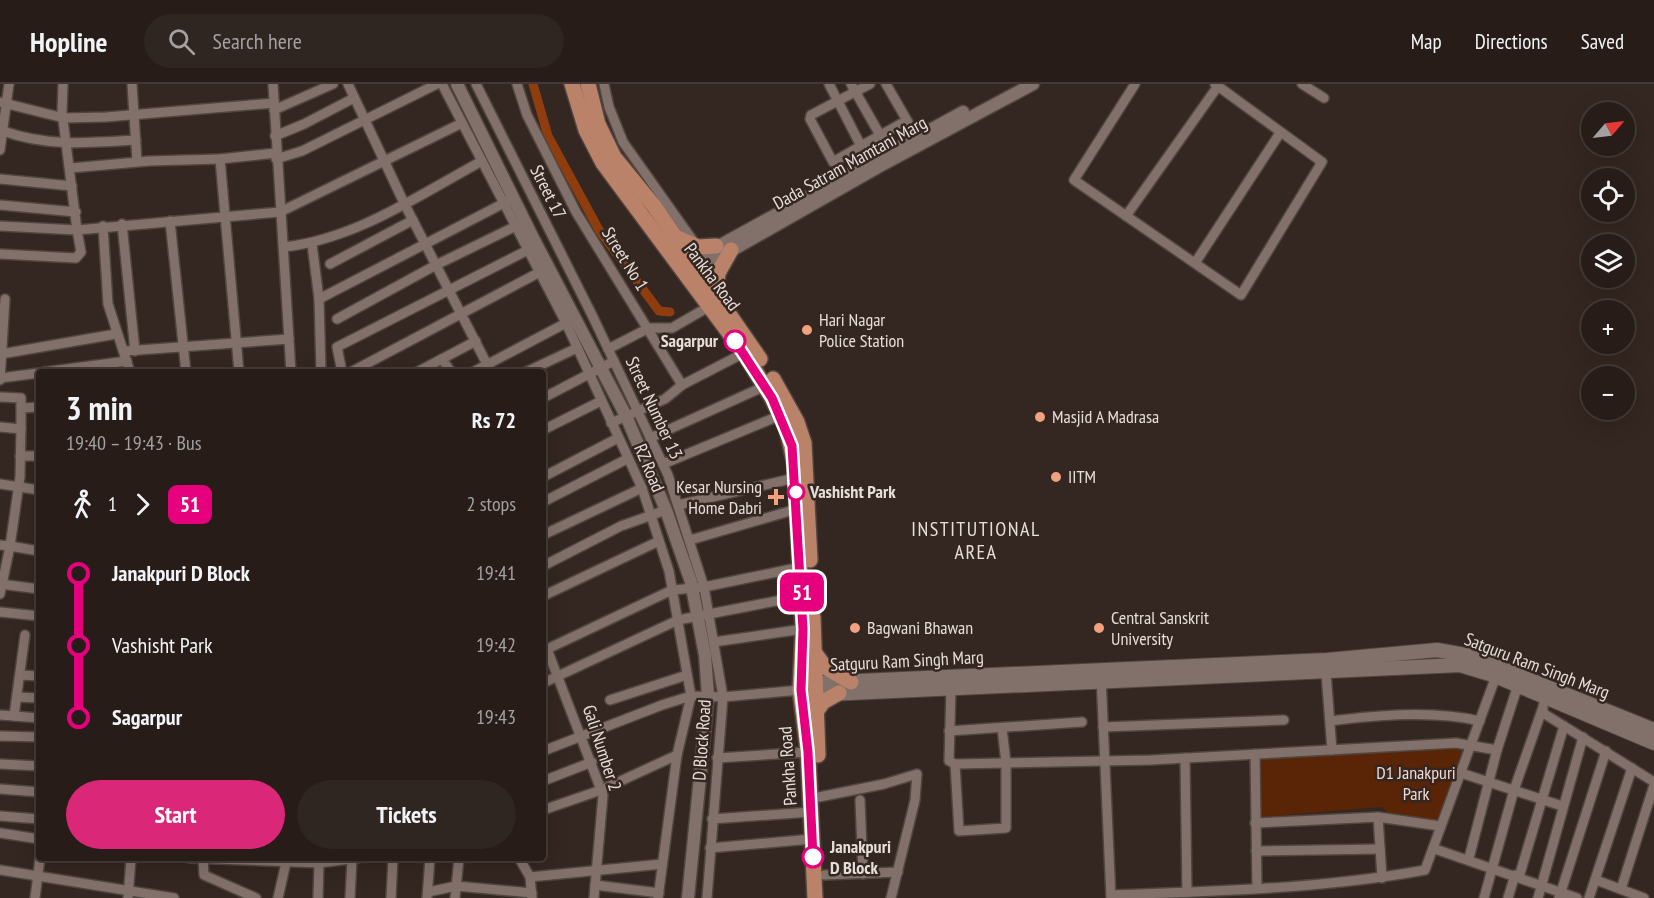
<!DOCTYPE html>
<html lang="en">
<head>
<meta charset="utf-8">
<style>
  body { margin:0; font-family:"PT Sans Narrow",sans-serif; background:#2f2521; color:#f1f3f6; height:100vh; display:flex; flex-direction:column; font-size:22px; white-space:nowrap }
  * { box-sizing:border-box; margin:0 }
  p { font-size:20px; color:#a4a1a2 }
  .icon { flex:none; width:33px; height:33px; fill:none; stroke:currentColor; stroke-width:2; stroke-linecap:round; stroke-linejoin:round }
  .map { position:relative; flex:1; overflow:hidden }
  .side { position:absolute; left:36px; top:285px; width:510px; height:492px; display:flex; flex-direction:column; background:#271c18; border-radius:6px; box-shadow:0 6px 24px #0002,0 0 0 2px #433a37 }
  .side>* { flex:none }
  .badge { padding:0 12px; border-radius:9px; font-size:21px; line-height:39px }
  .needle { width:39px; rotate:62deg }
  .fabs { position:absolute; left:1581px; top:18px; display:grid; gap:12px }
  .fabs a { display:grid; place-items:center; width:54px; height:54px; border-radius:50%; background:#271c18; box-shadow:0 6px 24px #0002,0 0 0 2px #433a37; font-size:30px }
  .map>.badge { position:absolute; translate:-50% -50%; box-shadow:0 0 0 3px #fff }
  .legs { display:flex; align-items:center; gap:9px; height:66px; padding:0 30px; font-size:20px }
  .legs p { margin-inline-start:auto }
  .overview { display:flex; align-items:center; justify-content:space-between; height:102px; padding:0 30px }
  h1 { font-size:33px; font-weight:700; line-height:45px }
  .button { display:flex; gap:12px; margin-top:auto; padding:12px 30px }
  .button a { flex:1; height:69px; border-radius:36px; background:#db2777; color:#fff; font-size:24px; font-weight:700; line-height:69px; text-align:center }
  .button a+a { background:#2f2521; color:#f1f3f6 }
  ul { padding:0 30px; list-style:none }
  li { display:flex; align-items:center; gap:21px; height:72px; font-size:22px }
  li i { display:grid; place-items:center; width:9px; height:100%; margin:0 8px; background:currentColor }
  li i::after { content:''; width:15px; height:15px; margin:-8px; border:4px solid; border-radius:50%; background:#271c18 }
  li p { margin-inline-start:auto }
  li:first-child i { background:linear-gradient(#0000 50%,currentColor 0) }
  li:last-child i { background:linear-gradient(currentColor 50%,#0000 0) }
  header { display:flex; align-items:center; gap:36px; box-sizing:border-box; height:84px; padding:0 30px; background:#271c18; border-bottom:2px solid #433a37 }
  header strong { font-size:28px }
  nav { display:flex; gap:33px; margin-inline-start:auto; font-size:21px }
  .search { width:420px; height:54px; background:#2f2521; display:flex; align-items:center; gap:15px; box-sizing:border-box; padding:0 21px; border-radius:33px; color:#a4a1a2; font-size:22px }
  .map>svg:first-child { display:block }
  .green { fill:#5a2407 }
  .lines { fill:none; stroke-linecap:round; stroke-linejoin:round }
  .canal { stroke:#8f3d0e; stroke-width:9 }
  .minor-casing { stroke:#50453f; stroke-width:12 }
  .tertiary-casing { stroke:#50453f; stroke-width:15 }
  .secondary-casing { stroke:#50453f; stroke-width:16 }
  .primary-casing { stroke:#50453f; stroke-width:18 }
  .minor { stroke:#82716a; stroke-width:9 }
  .tertiary { stroke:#82716a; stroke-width:12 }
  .secondary { stroke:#82716a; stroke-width:14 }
  .primary { stroke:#ba8269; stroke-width:15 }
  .line-1-casing { stroke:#fff; stroke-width:14 }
  .line-1 { stroke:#e6007e; stroke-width:9 }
  .poi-dot { fill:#f1a17d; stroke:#342620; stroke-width:2 }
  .stop-1-dot { fill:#fff; stroke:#e6007e; stroke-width:3 }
  .labels { text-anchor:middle; stroke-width:5; stroke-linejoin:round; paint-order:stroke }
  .street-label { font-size:18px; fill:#e7ddd9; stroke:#342620 }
  .poi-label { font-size:18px; fill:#e7ddd9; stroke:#342620; text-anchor:start }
  .stop-label { font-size:18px; font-weight:bold; fill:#e7ddd9; stroke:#342620; text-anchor:start }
  .park-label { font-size:18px; fill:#f2d9cf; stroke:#342620 }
  .neighbourhood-label { font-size:20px; letter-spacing:1.5px; fill:#e7ddd9; stroke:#342620 }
</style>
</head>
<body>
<header>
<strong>Hopline</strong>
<div class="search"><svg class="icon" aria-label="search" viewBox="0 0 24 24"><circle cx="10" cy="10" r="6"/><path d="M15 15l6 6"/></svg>Search here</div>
<nav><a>Map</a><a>Directions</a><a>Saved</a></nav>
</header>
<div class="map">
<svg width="1654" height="814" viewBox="0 0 1654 814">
  <rect width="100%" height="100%" fill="#342620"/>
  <polygon class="green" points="1455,662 1465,664 1439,739 1391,732 1382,723 1261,733 1258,675"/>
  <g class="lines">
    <polyline class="canal" points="533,0 548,52 599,146 659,227 670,228"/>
    <g class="minor-casing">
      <g id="minor">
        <polyline points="63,0 62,28 77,146 280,128 462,39"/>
        <polyline points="132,0 137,77"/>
        <polyline points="273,0 291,288"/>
        <polyline points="348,0 404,119 491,288"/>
        <polyline points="442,0 566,239 642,404 669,487 691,612 677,671 658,814"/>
        <polyline points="476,0 592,231 668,391 704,503 723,613 707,814"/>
        <polyline points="517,0 527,31 576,128 682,301 744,269"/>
        <polyline points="604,0 609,23 623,58 696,161"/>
        <polyline points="829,0 861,62 906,37"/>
        <polyline points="851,0 880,51"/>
        <polyline points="886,0 916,52"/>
        <polyline points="1135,0 1074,96 1241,211 1322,78 1215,0"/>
        <polyline points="1302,0 1324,14"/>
        <polyline points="0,18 64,34 106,33 274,19"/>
        <polyline points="274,26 333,0"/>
        <path d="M3,47C48,63 89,59 136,56"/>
        <polyline points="275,52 304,40 354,14"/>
        <polyline points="861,62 833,78 810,35 811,31 870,0"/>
        <polyline points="0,66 9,0"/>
        <polyline points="220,75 276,69"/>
        <polyline points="276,75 302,67 437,0"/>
        <polyline points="71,84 149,77 220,75 239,288"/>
        <polyline points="0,95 72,102"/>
        <polyline points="0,121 76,128"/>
        <polyline points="1126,132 1218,2"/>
        <polyline points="170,137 186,288"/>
        <polyline points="122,140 135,267"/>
        <polyline points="0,142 77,146 81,168 76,174 0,170"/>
        <polyline points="103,142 108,220 130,288"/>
        <polyline points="312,160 319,215 321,288"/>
        <path d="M284,163C356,155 419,111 482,77"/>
        <polyline points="1195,179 1280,49"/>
        <polyline points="330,180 413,136"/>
        <polyline points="319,215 508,117"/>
        <polyline points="337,235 436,181 516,142"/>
        <polyline points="608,265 649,244 672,244 710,222"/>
        <polyline points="125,267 289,255"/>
        <polyline points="1,270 116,250"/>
        <polyline points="442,275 451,288"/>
        <polyline points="44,288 127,277"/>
        <polyline points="342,288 337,263 528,166"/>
        <polyline points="351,288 540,188"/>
        <polyline points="417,288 476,257"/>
        <polyline points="473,288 566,239"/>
        <polyline points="526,288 577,264"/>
        <polyline points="0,294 39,289"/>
        <polyline points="0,296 5,215"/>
        <polyline points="0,313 21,314 21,345"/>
        <polyline points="543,314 614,277"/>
        <polyline points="23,324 39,323"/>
        <polyline points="611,339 665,315 682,301"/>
        <polyline points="0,343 21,345 20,393 10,462 39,467"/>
        <polyline points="543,346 601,317"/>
        <polyline points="650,354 765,302"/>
        <polyline points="20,372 39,372"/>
        <polyline points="663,380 781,331"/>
        <polyline points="543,393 618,354"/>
        <polyline points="0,400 39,406"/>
        <polyline points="543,418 627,375"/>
        <polyline points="678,421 795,394"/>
        <polyline points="543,451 642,404"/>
        <polyline points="690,456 797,425"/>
        <polyline points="0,461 10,462 0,510"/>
        <polyline points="543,482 621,442 666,426"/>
        <polyline points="0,500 39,505"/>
        <polyline points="543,512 659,457"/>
        <polyline points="0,528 39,532"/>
        <polyline points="714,558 803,545"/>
        <polyline points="547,565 603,711 594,814"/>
        <polyline points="543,567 672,506 704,503 801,483"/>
        <polyline points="1326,589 1332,666"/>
        <polyline points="20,591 39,592"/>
        <polyline points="1101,592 1111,814"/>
        <polyline points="543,599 678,536 802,512"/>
        <polyline points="951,604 949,677 955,680 959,747 1006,744 1006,679 1002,644"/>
        <polyline points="17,613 39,614"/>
        <polyline points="610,616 687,591"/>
        <polyline points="1543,622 1543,629 1654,698"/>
        <polyline points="0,631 14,632 25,551"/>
        <polyline points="14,632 39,634"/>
        <path d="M1330,637C1378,631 1432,626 1480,637"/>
        <polyline points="1103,643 1284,636"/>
        <polyline points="949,647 1082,638"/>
        <polyline points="0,652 39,653"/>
        <polyline points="543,667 662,621 691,612 723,613 800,606"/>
        <polyline points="1255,670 1257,803"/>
        <polyline points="717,674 808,668"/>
        <polyline points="1185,674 1187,808"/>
        <polyline points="0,680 39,682"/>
        <polyline points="955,680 1151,676 1456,659 1497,666"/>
        <polyline points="1461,689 1562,722"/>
        <polyline points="543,697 592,678"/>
        <polyline points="0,705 39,708"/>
        <polyline points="819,713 884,700 917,690 915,716 891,814"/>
        <polyline points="860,716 863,790"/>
        <polyline points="543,726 601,706 677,671"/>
        <polyline points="0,732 39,735"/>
        <polyline points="1378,733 1382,794"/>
        <polyline points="712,735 811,728"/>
        <polyline points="1255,739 1378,733 1440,742"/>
        <polyline points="0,749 39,755"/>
        <polyline points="710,764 812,755"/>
        <polyline points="1435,765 1577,814"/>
        <polyline points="1256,767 1380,765"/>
        <polyline points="190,774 319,779 358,774"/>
        <polyline points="519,774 530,793 532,814"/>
        <polyline points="1469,774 1497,666 1518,601"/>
        <polyline points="203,775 204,791 256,814"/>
        <polyline points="0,786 174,814"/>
        <polyline points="824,791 898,788"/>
        <polyline points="530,793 662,780"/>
        <polyline points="1519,793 1564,642"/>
        <polyline points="1596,796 1644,814"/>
        <polyline points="595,801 659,809"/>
        <polyline points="1621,805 1654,701"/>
        <polyline points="428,808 456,802 532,809"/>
        <path d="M1111,811C1215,807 1322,805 1425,786L1496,592"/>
        <polyline points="35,814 40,774"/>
        <polyline points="128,814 131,774"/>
        <polyline points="278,814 287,774"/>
        <polyline points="318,814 319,779"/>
        <polyline points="350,814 352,775"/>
        <polyline points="391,814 393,774"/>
        <polyline points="427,814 430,774"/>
        <polyline points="455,814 459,774"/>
        <polyline points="1484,814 1514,706 1542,626"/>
        <polyline points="1508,814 1515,791"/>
        <polyline points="1538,814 1583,653"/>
        <polyline points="1559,814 1606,667"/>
        <polyline points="1589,814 1632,684"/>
      </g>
    </g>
    <g class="tertiary-casing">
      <g id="tertiary">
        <polyline points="457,0 533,154 626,332 666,426 691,498 705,571 708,612 688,814"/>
        <polyline points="686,180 963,28"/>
        <polyline points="690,190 878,83 1033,0"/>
      </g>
    </g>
    <g class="secondary-casing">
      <g id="secondary">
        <polyline points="806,604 815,599 1327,576 1437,566 1471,572 1654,646"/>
        <polyline points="829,610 1460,581 1493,591 1654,659"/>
      </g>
    </g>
    <g class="primary-casing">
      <g id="primary">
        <polyline points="572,0 586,46 603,79 744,269 772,314 787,345 795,382 803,545 800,606 808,668 815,814"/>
        <polyline points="588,0 598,40 614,73 654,122 760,275"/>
        <polyline points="677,154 698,163 716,162"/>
        <polyline points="716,211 718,189 731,166"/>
        <polyline points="773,295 797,338 804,359 810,476"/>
        <polyline points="813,533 818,671"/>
        <polyline points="814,568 825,583 851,598"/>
        <polyline points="816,628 823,618 839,609"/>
      </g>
    </g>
    <use href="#minor" class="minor"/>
    <use href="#tertiary" class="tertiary"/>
    <use href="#secondary" class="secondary"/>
    <use href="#primary" class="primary"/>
  </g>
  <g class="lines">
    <g class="line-1-casing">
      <polyline id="line-1" points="735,257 772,314 792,362 803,545 801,606 808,668 813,773"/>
    </g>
    <use href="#line-1" class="line-1"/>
  </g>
  <g class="poi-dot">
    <circle cx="807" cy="246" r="6"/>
    <circle cx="1040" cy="333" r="6"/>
    <circle cx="1056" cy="393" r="6"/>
    <path d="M773 404h6v6h6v6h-6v6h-6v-6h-6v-6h6z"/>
    <circle cx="855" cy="544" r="6"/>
    <circle cx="1099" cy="544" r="6"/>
  </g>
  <g class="stop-1-dot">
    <circle cx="735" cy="257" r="10"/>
    <circle cx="796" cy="408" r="8"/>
    <circle cx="813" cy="773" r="10"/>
  </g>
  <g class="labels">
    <g class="street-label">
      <text transform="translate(850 79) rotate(-29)" y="6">Dada Satram Mamtani Marg</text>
      <text transform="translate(548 108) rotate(63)" y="6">Street 17</text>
      <text transform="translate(625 175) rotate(58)" y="6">Street No 1</text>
      <text transform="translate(712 193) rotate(53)" y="6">Pankha Road</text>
      <text transform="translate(654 324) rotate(65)" y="6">Street Number 13</text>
      <text transform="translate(649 384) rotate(67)" y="6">RZ Road</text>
      <text transform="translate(907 577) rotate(-3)" y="6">Satguru Ram Singh Marg</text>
      <text transform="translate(1537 582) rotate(21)" y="6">Satguru Ram Singh Marg</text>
      <text transform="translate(702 656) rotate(-86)" y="6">D Block Road</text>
      <text transform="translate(602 664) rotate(72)" y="6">Gali Number 2</text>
      <text transform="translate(788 682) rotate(-94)" y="6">Pankha Road</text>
    </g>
    <g class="poi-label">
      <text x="819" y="242">Hari Nagar<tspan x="819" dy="21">Police Station</tspan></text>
      <text x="1052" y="339">Masjid A Madrasa</text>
      <text x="1068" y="399">IITM</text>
      <text x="762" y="409" text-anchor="end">Kesar Nursing<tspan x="762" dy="21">Home Dabri</tspan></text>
      <text x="1111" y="540">Central Sanskrit<tspan x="1111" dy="21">University</tspan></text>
      <text x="867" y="550">Bagwani Bhawan</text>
    </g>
    <g class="stop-label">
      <text x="718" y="263" text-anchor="end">Sagarpur</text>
      <text x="810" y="414">Vashisht Park</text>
      <text x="830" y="769">Janakpuri<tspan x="830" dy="21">D Block</tspan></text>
    </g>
    <g class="park-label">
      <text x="1416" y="695">D1 Janakpuri<tspan x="1416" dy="21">Park</tspan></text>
    </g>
    <g class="neighbourhood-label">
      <text x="976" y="452">INSTITUTIONAL<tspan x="976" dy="23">AREA</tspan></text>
    </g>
  </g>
</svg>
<div class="fabs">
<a><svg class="needle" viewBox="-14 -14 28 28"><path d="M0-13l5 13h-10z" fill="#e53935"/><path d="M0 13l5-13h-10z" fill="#a4a1a2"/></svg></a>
<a><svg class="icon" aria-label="locate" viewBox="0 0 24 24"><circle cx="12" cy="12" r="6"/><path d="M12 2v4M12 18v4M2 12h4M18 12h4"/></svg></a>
<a><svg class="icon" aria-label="layers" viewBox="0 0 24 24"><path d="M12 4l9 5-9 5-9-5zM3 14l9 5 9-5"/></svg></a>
<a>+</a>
<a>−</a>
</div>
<b class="badge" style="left:802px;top:508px;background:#e6007e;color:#fff">51</b>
<section class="side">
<div class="overview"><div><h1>3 min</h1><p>19:40 – 19:43 · Bus</p></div><b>Rs 72</b></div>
<div class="legs"><svg class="icon" aria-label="walk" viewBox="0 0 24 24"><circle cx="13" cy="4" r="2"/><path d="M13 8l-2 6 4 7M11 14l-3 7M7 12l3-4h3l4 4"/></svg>1<svg class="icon" aria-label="forward" viewBox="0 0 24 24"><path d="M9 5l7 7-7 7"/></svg><b class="badge" style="background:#e6007e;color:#fff">51</b><p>2 stops</p></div>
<ul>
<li><i style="color:#e6007e"></i><b>Janakpuri D Block</b><p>19:41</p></li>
<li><i style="color:#e6007e"></i><span>Vashisht Park</span><p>19:42</p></li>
<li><i style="color:#e6007e"></i><b>Sagarpur</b><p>19:43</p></li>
</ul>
<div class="button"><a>Start</a><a>Tickets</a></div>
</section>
</div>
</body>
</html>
